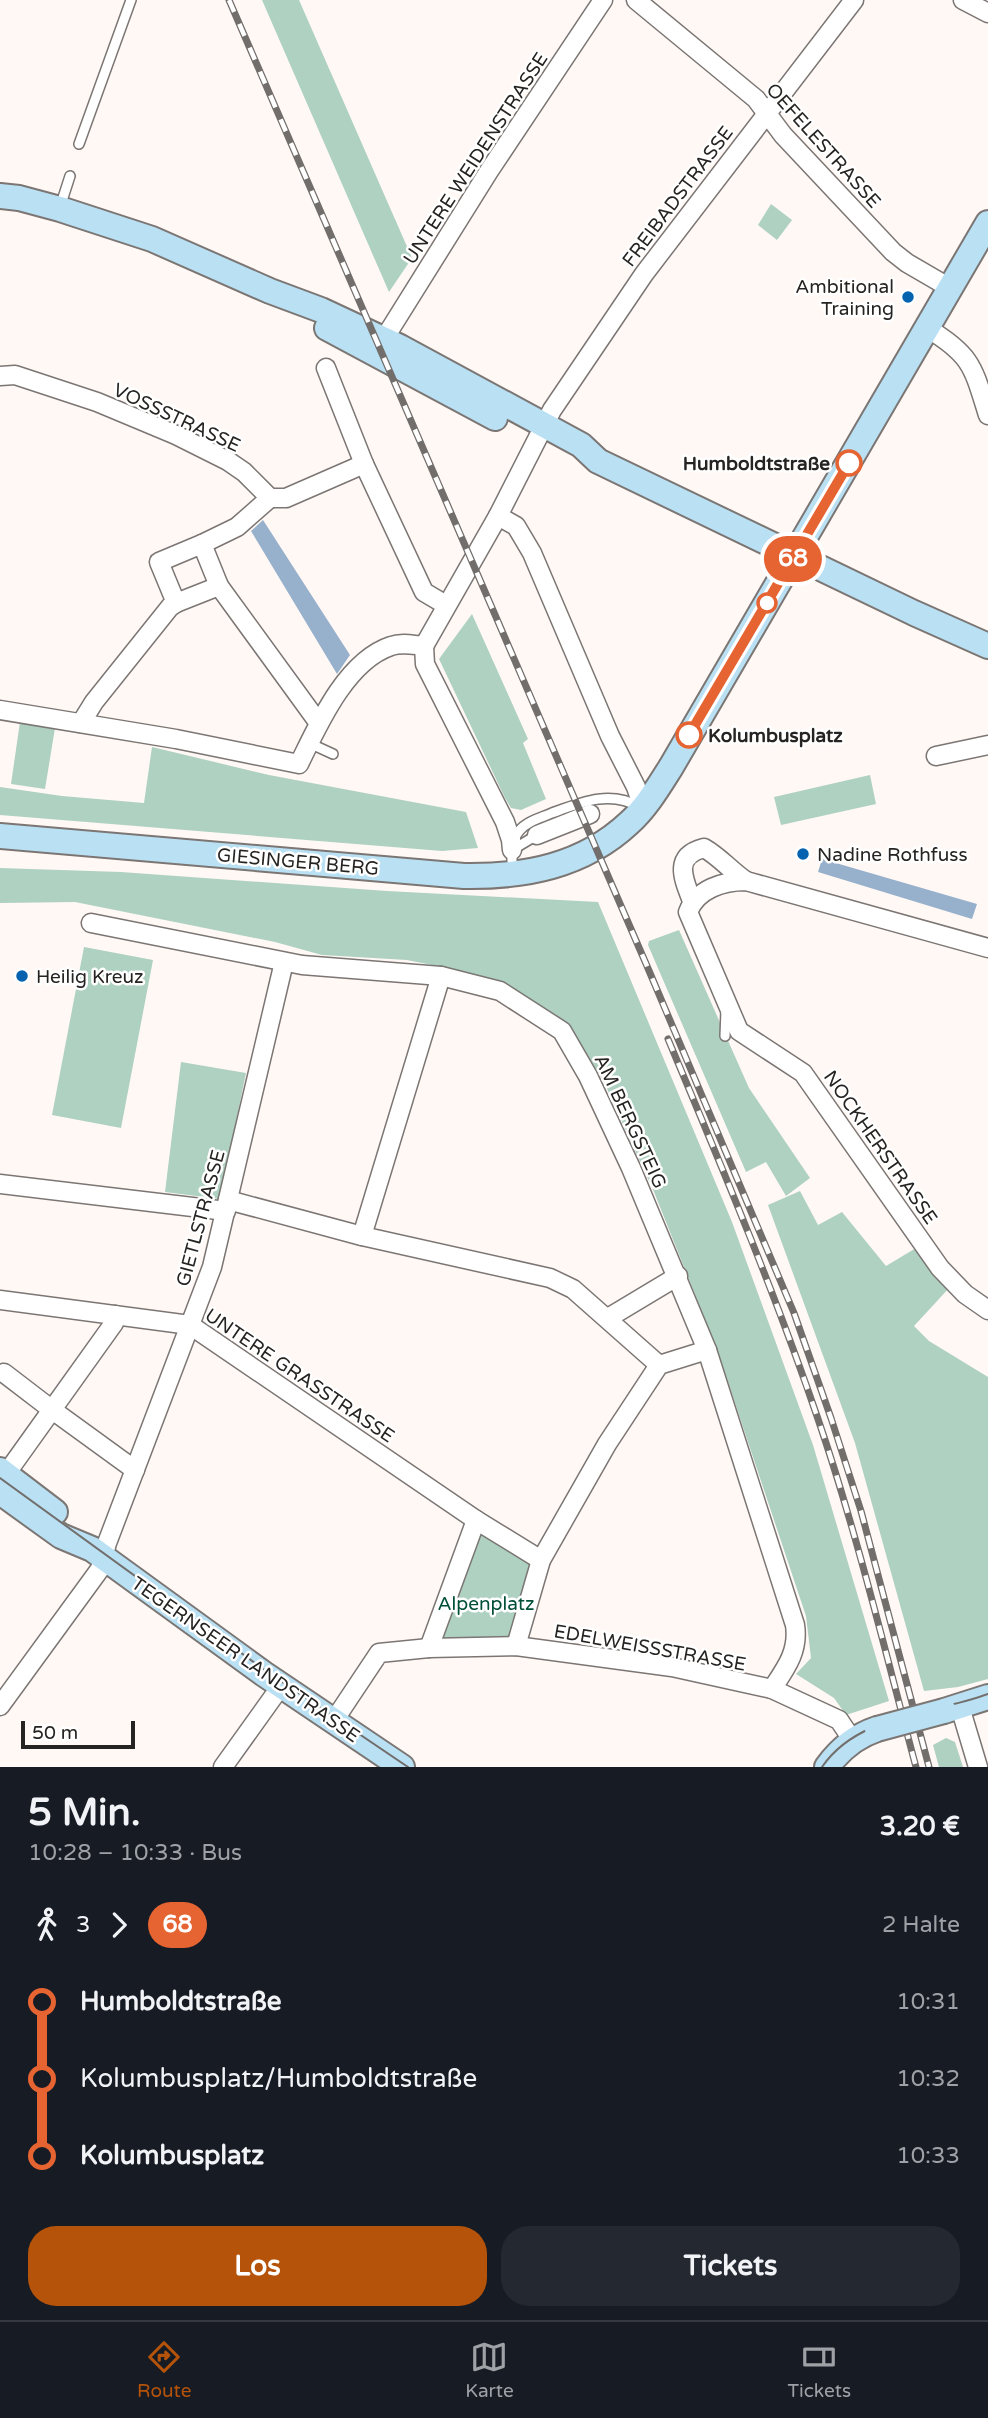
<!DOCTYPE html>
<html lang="de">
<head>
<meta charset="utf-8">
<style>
  body { margin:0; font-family:"Varela Round",sans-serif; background:#242831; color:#f1f3f6; height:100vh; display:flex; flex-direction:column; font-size:26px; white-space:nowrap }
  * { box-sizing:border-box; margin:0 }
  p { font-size:23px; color:#9ea1a6 }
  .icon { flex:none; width:38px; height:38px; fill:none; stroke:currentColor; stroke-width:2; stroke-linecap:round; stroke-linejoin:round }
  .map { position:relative; height:1767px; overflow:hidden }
  .side { display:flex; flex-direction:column; background:#171b24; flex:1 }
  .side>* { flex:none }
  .badge { padding:0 14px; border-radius:23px; font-size:24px; line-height:46px }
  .scale { position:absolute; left:21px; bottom:18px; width:114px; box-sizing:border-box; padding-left:7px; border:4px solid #262422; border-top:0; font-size:19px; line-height:24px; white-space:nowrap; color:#262422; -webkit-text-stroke:5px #fff; paint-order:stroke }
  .map>.badge { position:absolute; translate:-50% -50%; box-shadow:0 0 0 4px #fff }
  .legs { display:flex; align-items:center; gap:10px; height:77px; padding:0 28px; font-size:23px }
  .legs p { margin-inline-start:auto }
  .headline { display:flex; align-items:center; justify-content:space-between; height:119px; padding:0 28px }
  h1 { font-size:38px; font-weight:800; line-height:52px }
  .cta { display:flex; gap:14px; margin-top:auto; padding:14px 28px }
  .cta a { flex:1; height:80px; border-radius:28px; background:#b45309; color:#fff; font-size:28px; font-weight:800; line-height:80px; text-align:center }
  .cta a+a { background:#242831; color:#f1f3f6 }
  ul { padding:0 28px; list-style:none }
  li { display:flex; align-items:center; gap:24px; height:77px; font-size:26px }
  li i { display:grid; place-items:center; width:10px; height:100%; margin:0 9px; background:currentColor }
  li i::after { content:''; width:18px; height:18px; margin:-9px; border:5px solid; border-radius:50%; background:#171b24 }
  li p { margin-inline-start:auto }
  li:first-child i { background:linear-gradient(#0000 50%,currentColor 0) }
  li:last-child i { background:linear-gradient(currentColor 50%,#0000 0) }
  .tab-bar { display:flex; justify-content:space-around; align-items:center; height:98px; border-top:2px solid #363941; background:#171b24; font-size:19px; color:#9ea1a6 }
  .tab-bar a { display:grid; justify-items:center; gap:4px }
  .tab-bar .active { color:#b45309 }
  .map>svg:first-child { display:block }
  .green { fill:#aed1c1 }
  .water { fill:#97b0cc }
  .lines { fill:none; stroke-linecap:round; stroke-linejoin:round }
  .lane-casing { stroke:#7b7673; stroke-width:12 }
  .street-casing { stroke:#7b7673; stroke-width:21 }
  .secondary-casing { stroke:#7b7673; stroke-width:28 }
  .lane { stroke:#fff; stroke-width:9 }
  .street { stroke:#fff; stroke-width:18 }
  .secondary { stroke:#bae0f4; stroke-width:24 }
  .tram { stroke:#726e6c; stroke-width:2 }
  .rail-casing { stroke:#726e6c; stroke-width:7 }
  .rail { stroke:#fff; stroke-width:4.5; stroke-dasharray:13; stroke-linecap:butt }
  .secondary-bridge-casing { stroke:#7b7673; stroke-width:28; stroke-linecap:butt }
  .secondary-bridge { stroke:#bae0f4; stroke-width:24 }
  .line-1-casing { stroke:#fff; stroke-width:16 }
  .line-1 { stroke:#e66432; stroke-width:10 }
  .poi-dot { fill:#0462af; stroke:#fff; stroke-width:2.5 }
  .stop-1-dot { fill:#fff; stroke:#e66432; stroke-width:3.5 }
  .labels { text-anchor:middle; stroke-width:5; stroke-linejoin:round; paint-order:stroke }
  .street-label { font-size:19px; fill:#262422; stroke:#fff }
  .poi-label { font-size:19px; fill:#262422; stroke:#fff; text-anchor:start }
  .stop-label { font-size:19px; font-weight:bold; fill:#262422; stroke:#fff; text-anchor:end }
  .park-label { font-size:19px; fill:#004f37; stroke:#fff }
</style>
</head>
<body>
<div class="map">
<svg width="988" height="1767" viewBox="0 0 988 1767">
  <rect width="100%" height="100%" fill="#fff8f5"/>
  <g class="green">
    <polygon points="262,0 299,0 412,258 389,292"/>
    <polygon points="771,204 792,220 777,240 758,225"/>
    <polygon points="472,614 528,739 523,743 546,799 521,810 511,808 505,798 439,659"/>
    <polygon points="20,722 55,728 45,789 11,784"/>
    <polygon points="152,747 269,775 466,812 478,848 442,851 0,815 0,787 62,796 144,803"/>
    <polygon points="870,775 876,804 781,825 774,797"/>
    <polygon points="0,868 121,872 387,891 598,902 732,1222 813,1445 889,1701 846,1715 834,1698 796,1674 811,1658 806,1616 718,1352 654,1192 604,1082 572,1030 531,999 467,972 407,960 322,955 275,942 75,902 0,903"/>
    <polygon points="679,930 749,1088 810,1178 786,1196 766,1162 746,1172 648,945 649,941"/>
    <polygon points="84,947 153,960 121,1128 52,1115"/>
    <polygon points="181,1062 246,1073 220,1199 165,1192"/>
    <polygon points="800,1191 818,1225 842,1212 886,1266 916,1248 950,1287 914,1326 929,1341 988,1377 988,1679 958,1687 924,1691 855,1443 768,1205"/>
    <polygon points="476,1527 537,1562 512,1644 434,1640"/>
    <polygon points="946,1738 955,1742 963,1767 939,1767 933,1745"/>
  </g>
  <g class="water">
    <polygon points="263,520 350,655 337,674 251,531"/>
    <polygon points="822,859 977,904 972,919 818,872"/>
  </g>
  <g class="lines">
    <g class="lane-casing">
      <g id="lane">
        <polyline points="79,144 131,0"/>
        <polyline points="60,207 70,176"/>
        <polyline points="309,743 333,754"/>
        <polyline points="512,850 537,835"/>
        <path d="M513,874C512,860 509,843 519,831C527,821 541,818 552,813C582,802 610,790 640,807"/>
        <polyline points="725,1036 726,1010"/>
      </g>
    </g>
    <g class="street-casing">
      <g id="street">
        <polyline points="636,0 756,99 783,135 893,252 907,263 950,288"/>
        <polyline points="963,0 988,13"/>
        <path d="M927,328C972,355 973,367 988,415"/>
        <polyline points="384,339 489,171 603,0"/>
        <polyline points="326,368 364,464 424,592 446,605"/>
        <polyline points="0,376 15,375 97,402 176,435 228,461 244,472 270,498 286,498 364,464"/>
        <polyline points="498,516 516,526 532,553 610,736 636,787 643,808"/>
        <polygon points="202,544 219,586 176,603 159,562"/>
        <polyline points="202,544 237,527 270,498"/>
        <polyline points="219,586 318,722"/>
        <polyline points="424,646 498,516 552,410 644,274 854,0"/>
        <polyline points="424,646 425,664 505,822 511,840 512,850"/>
        <path d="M0,710L176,739L299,764C318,725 346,661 391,646C402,642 413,645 424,646"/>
        <polyline points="81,723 94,702 170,607 176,603"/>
        <polyline points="936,756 988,745"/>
        <polyline points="537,835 590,814"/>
        <path d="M692,901C683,878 673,856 704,848C720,857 731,871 746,881"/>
        <path d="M91,923L302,965L441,976L500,991L562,1031L588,1076L631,1168L707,1350L795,1625C799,1651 786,1668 772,1689"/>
        <path d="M988,948L746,881C723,881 697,889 688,912L739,1031L803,1073L940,1268L965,1294L988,1310"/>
        <polyline points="0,1184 226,1211"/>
        <polyline points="228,1200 362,1236 550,1278 573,1289 659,1365"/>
        <polyline points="362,1236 441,976"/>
        <polyline points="0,1300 190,1325 476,1520"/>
        <polyline points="608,1318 678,1276"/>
        <polyline points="4,1373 51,1409 135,1470"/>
        <polyline points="6,1474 114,1323 115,1315"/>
        <polyline points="516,1646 541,1560 607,1444 659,1365 707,1350"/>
        <polyline points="429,1648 476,1520 541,1560"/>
        <polyline points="0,1706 100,1569 107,1543 212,1267 284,962"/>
        <polyline points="960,1707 978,1767"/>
        <polyline points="333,1722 379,1653 429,1648 516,1646 672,1667 772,1689 839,1720 853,1741"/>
        <polyline points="223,1767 281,1686"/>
      </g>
    </g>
    <g class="secondary-casing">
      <g id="secondary">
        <polyline points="0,196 19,198 60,209 152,239 270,291 321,310 400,347 581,445 598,461 914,613 988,646"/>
        <polyline points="327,328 495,418"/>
        <path d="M0,836L464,876C525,877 583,866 629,823C646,808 659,786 671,767L988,223"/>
        <polyline points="0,1470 55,1512"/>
        <polyline points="0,1492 61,1536 92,1549 264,1674 402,1767"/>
        <polyline points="944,1711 988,1697"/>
        <path d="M827,1767C840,1749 856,1736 877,1729"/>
      </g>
    </g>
    <use href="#lane" class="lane"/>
    <use href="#street" class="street"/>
    <use href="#secondary" class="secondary"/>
    <g class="tram">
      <polyline points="0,1478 266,1671 408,1767"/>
      <path d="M822,1767C858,1714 932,1715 988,1694"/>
    </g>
    <g class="rail-casing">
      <g id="rail">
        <polyline points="229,0 647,966 794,1313 831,1418 861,1511 929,1767"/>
        <path d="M668,1039C721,1165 774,1290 818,1419C857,1533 885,1651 916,1767"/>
      </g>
    </g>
    <use href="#rail" class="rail"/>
    <g class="secondary-bridge-casing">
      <polyline id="secondary-bridge" points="877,1729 944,1711"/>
    </g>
    <use href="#secondary-bridge" class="secondary-bridge"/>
  </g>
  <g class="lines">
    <g class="line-1-casing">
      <polyline id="line-1" points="689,735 849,463"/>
    </g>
    <use href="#line-1" class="line-1"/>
  </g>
  <g class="poi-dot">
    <circle cx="908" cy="297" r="7"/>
    <circle cx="803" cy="854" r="7"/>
    <circle cx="22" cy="976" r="7"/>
  </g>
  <g class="stop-1-dot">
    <circle cx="849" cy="463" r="12"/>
    <circle cx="767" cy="603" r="9"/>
    <circle cx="689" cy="735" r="12"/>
  </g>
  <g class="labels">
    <g class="street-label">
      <text transform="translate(824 145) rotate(48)" y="7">OEFELESTRASSE</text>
      <text transform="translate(475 158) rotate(-57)" y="7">UNTERE WEIDENSTRASSE</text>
      <text transform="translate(677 196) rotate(-53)" y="7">FREIBADSTRASSE</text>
      <text transform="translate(177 417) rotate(25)" y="7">VOSSSTRASSE</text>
      <text transform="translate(298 861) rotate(5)" y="7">GIESINGER BERG</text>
      <text transform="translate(631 1121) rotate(65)" y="7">AM BERGSTEIG</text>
      <text transform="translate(881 1147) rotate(55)" y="7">NOCKHERSTRASSE</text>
      <text transform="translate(200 1218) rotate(-75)" y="7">GIETLSTRASSE</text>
      <text transform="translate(300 1375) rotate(34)" y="7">UNTERE GRASSTRASSE</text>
      <text transform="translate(650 1647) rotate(10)" y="7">EDELWEISSSTRASSE</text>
      <text transform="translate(246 1659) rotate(35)" y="7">TEGERNSEER LANDSTRASSE</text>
    </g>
    <g class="poi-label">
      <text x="894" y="293" text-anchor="end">Ambitional<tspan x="894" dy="22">Training</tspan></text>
      <text x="817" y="861">Nadine Rothfuss</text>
      <text x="36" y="983">Heilig Kreuz</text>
    </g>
    <g class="stop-label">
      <text x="830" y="470">Humboldtstraße</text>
      <text x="708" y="742" text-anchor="start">Kolumbusplatz</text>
    </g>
    <g class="park-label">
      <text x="486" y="1610">Alpenplatz</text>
    </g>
  </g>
</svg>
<div class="scale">50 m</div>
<b class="badge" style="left:793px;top:559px;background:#e66432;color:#fff">68</b>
</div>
<section class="side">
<div class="headline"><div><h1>5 Min.</h1><p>10:28 – 10:33 · Bus</p></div><b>3.20 €</b></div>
<div class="legs"><svg class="icon" aria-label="walk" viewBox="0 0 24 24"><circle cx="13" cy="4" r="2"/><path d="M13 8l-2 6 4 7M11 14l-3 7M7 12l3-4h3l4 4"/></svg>3<svg class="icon" aria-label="forward" viewBox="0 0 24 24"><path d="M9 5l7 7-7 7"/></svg><b class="badge" style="background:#e66432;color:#fff">68</b><p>2 Halte</p></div>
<ul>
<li><i style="color:#e66432"></i><b>Humboldtstraße</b><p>10:31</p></li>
<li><i style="color:#e66432"></i><span>Kolumbusplatz/Humboldtstraße</span><p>10:32</p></li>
<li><i style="color:#e66432"></i><b>Kolumbusplatz</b><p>10:33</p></li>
</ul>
<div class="cta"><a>Los</a><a>Tickets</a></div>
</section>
<nav class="tab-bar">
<a class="active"><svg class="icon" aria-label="directions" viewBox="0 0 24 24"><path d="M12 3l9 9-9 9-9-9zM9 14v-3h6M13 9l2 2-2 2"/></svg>Route</a>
<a><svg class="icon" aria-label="map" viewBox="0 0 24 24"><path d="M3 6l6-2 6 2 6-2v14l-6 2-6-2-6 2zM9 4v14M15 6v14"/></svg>Karte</a>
<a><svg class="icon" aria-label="tickets" viewBox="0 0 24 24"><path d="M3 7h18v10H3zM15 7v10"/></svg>Tickets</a>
</nav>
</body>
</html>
